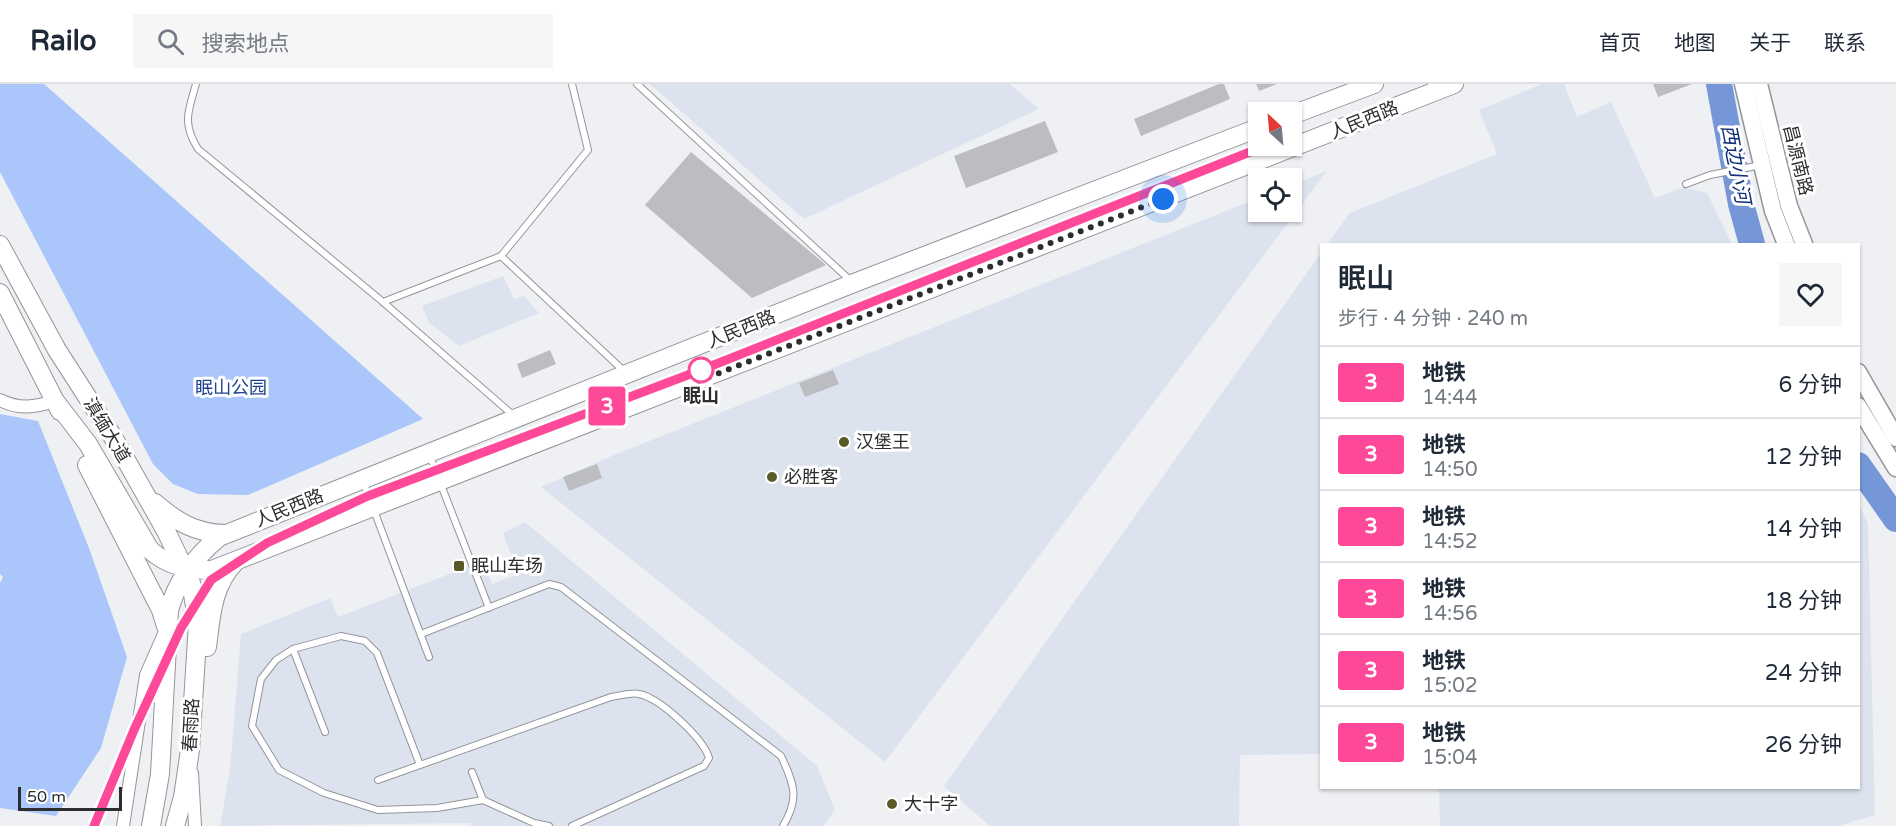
<!DOCTYPE html>
<html lang="zh">
<head>
<meta charset="utf-8">
<style>
  body { margin:0; font-family:"Varela Round","Noto Sans SC",sans-serif; background:#f6f6f7; color:#1f2937; height:100vh; display:flex; flex-direction:column; font-size:22px; white-space:nowrap }
  * { box-sizing:border-box; margin:0 }
  p { font-size:20px; color:#747a83 }
  .icon { flex:none; width:33px; height:33px; fill:none; stroke:currentColor; stroke-width:2; stroke-linecap:round; stroke-linejoin:round }
  .map { position:relative; flex:1; overflow:hidden }
  .side { position:absolute; left:1320px; top:159px; width:540px; height:546px; display:flex; flex-direction:column; background:#fff; border-radius:0px; box-shadow:0 2px 4px #0004 }
  .side>* { flex:none }
  .badge { padding:0 12px; border-radius:4px; font-size:21px; line-height:39px }
  .needle { width:39px; rotate:334deg }
  .tools { position:absolute; left:1248px; top:18px; display:grid; gap:12px }
  .tools a { display:grid; place-items:center; width:54px; height:54px; border-radius:0px; background:#fff; box-shadow:0 2px 4px #0004; font-size:30px }
  .scale { position:absolute; left:18px; bottom:15px; width:104px; box-sizing:border-box; padding-left:6px; border:3px solid #2c2d2e; border-top:0; font-size:16px; line-height:21px; white-space:nowrap; color:#2c2d2e; -webkit-text-stroke:4px #fff; paint-order:stroke }
  .you { position:absolute; width:30px; height:30px; margin:-15px; border:4px solid #fff; border-radius:50%; background:#1a73e8; box-shadow:0 0 0 9px #1a73e833 }
  .map>.badge { position:absolute; translate:-50% -50%; box-shadow:0 0 0 3px #fff }
  .round { display:grid; place-items:center; flex:none; width:63px; height:63px; border-radius:0px; background:#f6f6f7 }
  .head { display:flex; align-items:center; justify-content:space-between; height:102px; padding:0 18px }
  h1 { font-size:28px; font-weight:600; line-height:45px }
  ul { padding:0; list-style:none }
  li { display:flex; align-items:center; gap:18px; height:72px; padding:0 18px; border-top:2px solid #e0e1e3 }
  li div { flex:1 }
  li b { display:block; font-size:22px }
  li em { font-style:normal }
  li .badge { min-width:66px; font-weight:700; text-align:center }
  header { display:flex; align-items:center; gap:36px; box-sizing:border-box; height:84px; padding:0 30px; background:#fff; border-bottom:2px solid #e0e1e3 }
  header strong { font-size:28px }
  nav { display:flex; gap:33px; margin-inline-start:auto; font-size:21px }
  .search { width:420px; height:54px; background:#f6f6f7; display:flex; align-items:center; gap:15px; box-sizing:border-box; padding:0 21px; border-radius:0px; color:#747a83; font-size:22px }
  .map>svg:first-child { display:block }
  .built { fill:#dde3ee }
  .green { fill:#aac6fa }
  .lines { fill:none; stroke-linecap:round; stroke-linejoin:round }
  .river { stroke:#7596d7; stroke-width:26 }
  .building { fill:#bbbdc1 }
  .service-casing { stroke:#939599; stroke-width:8 }
  .minor-casing { stroke:#939599; stroke-width:14 }
  .secondary-casing { stroke:#939599; stroke-width:19 }
  .primary-casing { stroke:#939599; stroke-width:20 }
  .service { stroke:#fff; stroke-width:6 }
  .minor { stroke:#fff; stroke-width:12 }
  .secondary { stroke:#fff; stroke-width:16 }
  .primary { stroke:#fff; stroke-width:18 }
  .line-casing { stroke:#fff; stroke-width:14 }
  .line { stroke:#fe4998; stroke-width:9 }
  .walk { stroke:#2c2d2e; stroke-width:6; stroke-dasharray:0 10.8 }
  .stop-dot { fill:#fff; stroke:#fe4998; stroke-width:3 }
  .poi-dot { fill:#585a27; stroke:#fff; stroke-width:2 }
  .labels { text-anchor:middle; stroke-width:6; stroke-linejoin:round; paint-order:stroke }
  .street-label { font-size:18px; fill:#2c2d2e; stroke:#fff }
  .park-label { font-size:18px; fill:#1f4390; stroke:#fff }
  .stop-label { font-size:18px; font-weight:bold; fill:#2c2d2e; stroke:#fff }
  .poi-label { font-size:18px; fill:#2c2d2e; stroke:#fff; text-anchor:start }
  .water-label { font-size:20px; font-style:italic; fill:#0d2e7a; stroke:#fff }
</style>
</head>
<body>
<header>
<strong>Railo</strong>
<div class="search"><svg class="icon" aria-label="search" viewBox="0 0 24 24"><circle cx="10" cy="10" r="6"/><path d="M15 15l6 6"/></svg>搜索地点</div>
<nav><a>首页</a><a>地图</a><a>关于</a><a>联系</a></nav>
</header>
<div class="map">
<svg width="1896" height="742" viewBox="0 0 1896 742">
  <rect width="100%" height="100%" fill="#eef0f4"/>
  <g class="built">
    <polygon points="650,0 1010,0 1039,25 804,135"/>
    <polygon points="1542,0 1564,0 1577,33 1611,18 1655,114 1684,103 1707,109 1732,160 1327,160 1350,129 1497,70 1479,26"/>
    <polygon points="1327,87 885,678 541,403 614,371 1258,114 1258,128 1292,128 1292,101"/>
    <polygon points="1321,169 1321,670 1240,671 1239,742 990,742 944,702"/>
    <polygon points="503,192 514,215 524,212 539,229 459,262 429,239 422,222"/>
    <polygon points="1859,421 1868,439 1875,731 1838,742 1440,742 1439,704 1858,704"/>
    <polygon points="525,438 817,682 835,726 823,742 471,742 471,739 220,742 230,686 241,550 330,514 338,533 483,477 492,500 518,490 503,449"/>
  </g>
  <g class="green">
    <polygon points="0,0 44,0 423,335 248,411 198,410 173,400 153,380 0,88"/>
    <polygon points="0,330 38,337 89,464 127,573 101,664 56,732 0,724 0,499 3,493 0,490"/>
  </g>
  <g class="lines">
    <g class="river">
      <polyline points="1719,0 1741,120 1752,160"/>
      <polyline points="1858,381 1896,435"/>
    </g>
  </g>
  <g class="building">
    <polygon points="1219,0 1224,0 1230,15 1141,52 1134,35"/>
    <polygon points="1256,0 1277,0 1259,7"/>
    <polygon points="1653,0 1692,0 1658,13"/>
    <polygon points="1045,37 1058,68 966,104 954,72"/>
    <polygon points="691,68 826,181 752,214 645,121"/>
    <polygon points="550,266 556,280 522,294 517,280"/>
    <polygon points="833,286 839,300 805,313 799,299"/>
    <polygon points="597,380 602,394 569,407 563,393"/>
  </g>
  <g class="lines">
    <g class="service-casing">
      <g id="service">
        <path d="M196,0C188,28 182,39 198,65L383,218L514,332"/>
        <polyline points="637,0 851,197"/>
        <polyline points="1686,100 1710,91 1761,81"/>
        <polyline points="501,172 588,66 572,0"/>
        <polyline points="383,218 501,172 625,288"/>
        <polyline points="429,370 489,524"/>
        <polyline points="363,397 429,573"/>
        <path d="M421,550L549,500L561,503L781,672C794,700 800,714 783,742"/>
        <polyline points="293,565 325,648"/>
        <polyline points="420,681 377,569 365,557 341,552 293,565 276,576 261,595 252,642 279,686 324,709 378,726 437,724 483,716 534,739 549,742"/>
        <polyline points="472,688 483,716"/>
        <path d="M378,696L611,613C620,612 631,608 639,610C660,614 703,654 709,674L704,682L572,742"/>
      </g>
    </g>
    <g class="minor-casing">
      <g id="minor">
        <path d="M0,316C20,326 35,323 55,317"/>
        <polyline points="192,689 195,742"/>
        <polyline points="123,742 146,591 164,550"/>
      </g>
    </g>
    <g class="secondary-casing">
      <g id="secondary">
        <polyline points="1743,0 1773,127 1786,160"/>
        <polyline points="1759,0 1789,122 1804,160"/>
        <polyline points="1858,288 1896,354"/>
        <polyline points="1858,322 1896,384"/>
      </g>
    </g>
    <g class="primary-casing">
      <g id="primary">
        <polyline points="1292,31 1374,0"/>
        <polyline points="0,161 57,266 113,353 166,447 191,499 198,539 190,666 183,713 175,742"/>
        <polyline points="0,209 60,327"/>
        <path d="M55,317L88,360L150,466C168,482 189,486 212,486L1454,0"/>
        <polyline points="87,381 161,526 166,542"/>
        <path d="M155,419C177,438 195,449 225,450"/>
        <path d="M207,563C211,532 212,502 235,478"/>
        <path d="M151,742L160,690L169,526C177,497 196,472 219,453L854,199L1258,44"/>
      </g>
    </g>
    <use href="#service" class="service"/>
    <use href="#minor" class="minor"/>
    <use href="#secondary" class="secondary"/>
    <use href="#primary" class="primary"/>
  </g>
  <g class="lines">
    <g class="line-casing">
      <polyline id="line" points="94,742 134,646 181,544 211,496 267,459 368,412 701,286 1265,62"/>
    </g>
    <use href="#line" class="line"/>
    <polyline class="walk" points="701,286 699,297 1163,115"/>
  </g>
  <circle class="stop-dot" cx="701" cy="286" r="12"/>
  <g class="poi-dot">
    <circle cx="844" cy="358" r="6"/>
    <circle cx="772" cy="393" r="6"/>
    <rect x="453" y="476" width="12" height="12" rx="3"/>
    <circle cx="892" cy="720" r="6"/>
  </g>
  <g class="labels">
    <g class="street-label">
      <text transform="translate(1364 36) rotate(-22)" y="6">人民西路</text>
      <text transform="translate(1798 76) rotate(76)" y="6">昌源南路</text>
      <text transform="translate(741 245) rotate(-22)" y="6">人民西路</text>
      <text transform="translate(107 346) rotate(59)" y="6">滇缅大道</text>
      <text transform="translate(289 424) rotate(-22)" y="6">人民西路</text>
      <text transform="translate(191 641) rotate(-87)" y="6">春雨路</text>
    </g>
    <g class="park-label">
      <text x="231" y="310">眠山公园</text>
    </g>
    <g class="stop-label">
      <text x="701" y="318">眠山</text>
    </g>
    <g class="poi-label">
      <text x="856" y="364">汉堡王</text>
      <text x="784" y="399">必胜客</text>
      <text x="471" y="488">眠山车场</text>
      <text x="904" y="726">大十字</text>
    </g>
    <g class="water-label">
      <text transform="translate(1736 80) rotate(79)" y="7">西边小河</text>
    </g>
  </g>
</svg>
<div class="tools">
<a><svg class="needle" viewBox="-14 -14 28 28"><path d="M0-13l5 13h-10z" fill="#e53935"/><path d="M0 13l5-13h-10z" fill="#747a83"/></svg></a>
<a><svg class="icon" aria-label="locate" viewBox="0 0 24 24"><circle cx="12" cy="12" r="6"/><path d="M12 2v4M12 18v4M2 12h4M18 12h4"/></svg></a>
</div>
<div class="scale">50 m</div>
<div class="you" style="left:1163px;top:115px"></div>
<b class="badge" style="left:607px;top:322px;background:#fe4998;color:#fff">3</b>
<section class="side">
<div class="head"><div><h1>眠山</h1><p>步行 · 4 分钟 · 240 m</p></div><a class="round"><svg class="icon" aria-label="heart" viewBox="0 0 24 24"><path d="M12 20l-8-8c-3-5 5-10 8-4 3-6 11-1 8 4z"/></svg></a></div>
<ul>
<li><span class="badge" style="background:#fe4998;color:#fff">3</span><div><b>地铁</b><p>14:44</p></div><em>6 分钟</em></li>
<li><span class="badge" style="background:#fe4998;color:#fff">3</span><div><b>地铁</b><p>14:50</p></div><em>12 分钟</em></li>
<li><span class="badge" style="background:#fe4998;color:#fff">3</span><div><b>地铁</b><p>14:52</p></div><em>14 分钟</em></li>
<li><span class="badge" style="background:#fe4998;color:#fff">3</span><div><b>地铁</b><p>14:56</p></div><em>18 分钟</em></li>
<li><span class="badge" style="background:#fe4998;color:#fff">3</span><div><b>地铁</b><p>15:02</p></div><em>24 分钟</em></li>
<li><span class="badge" style="background:#fe4998;color:#fff">3</span><div><b>地铁</b><p>15:04</p></div><em>26 分钟</em></li>
</ul>
</section>
</div>
</body>
</html>
